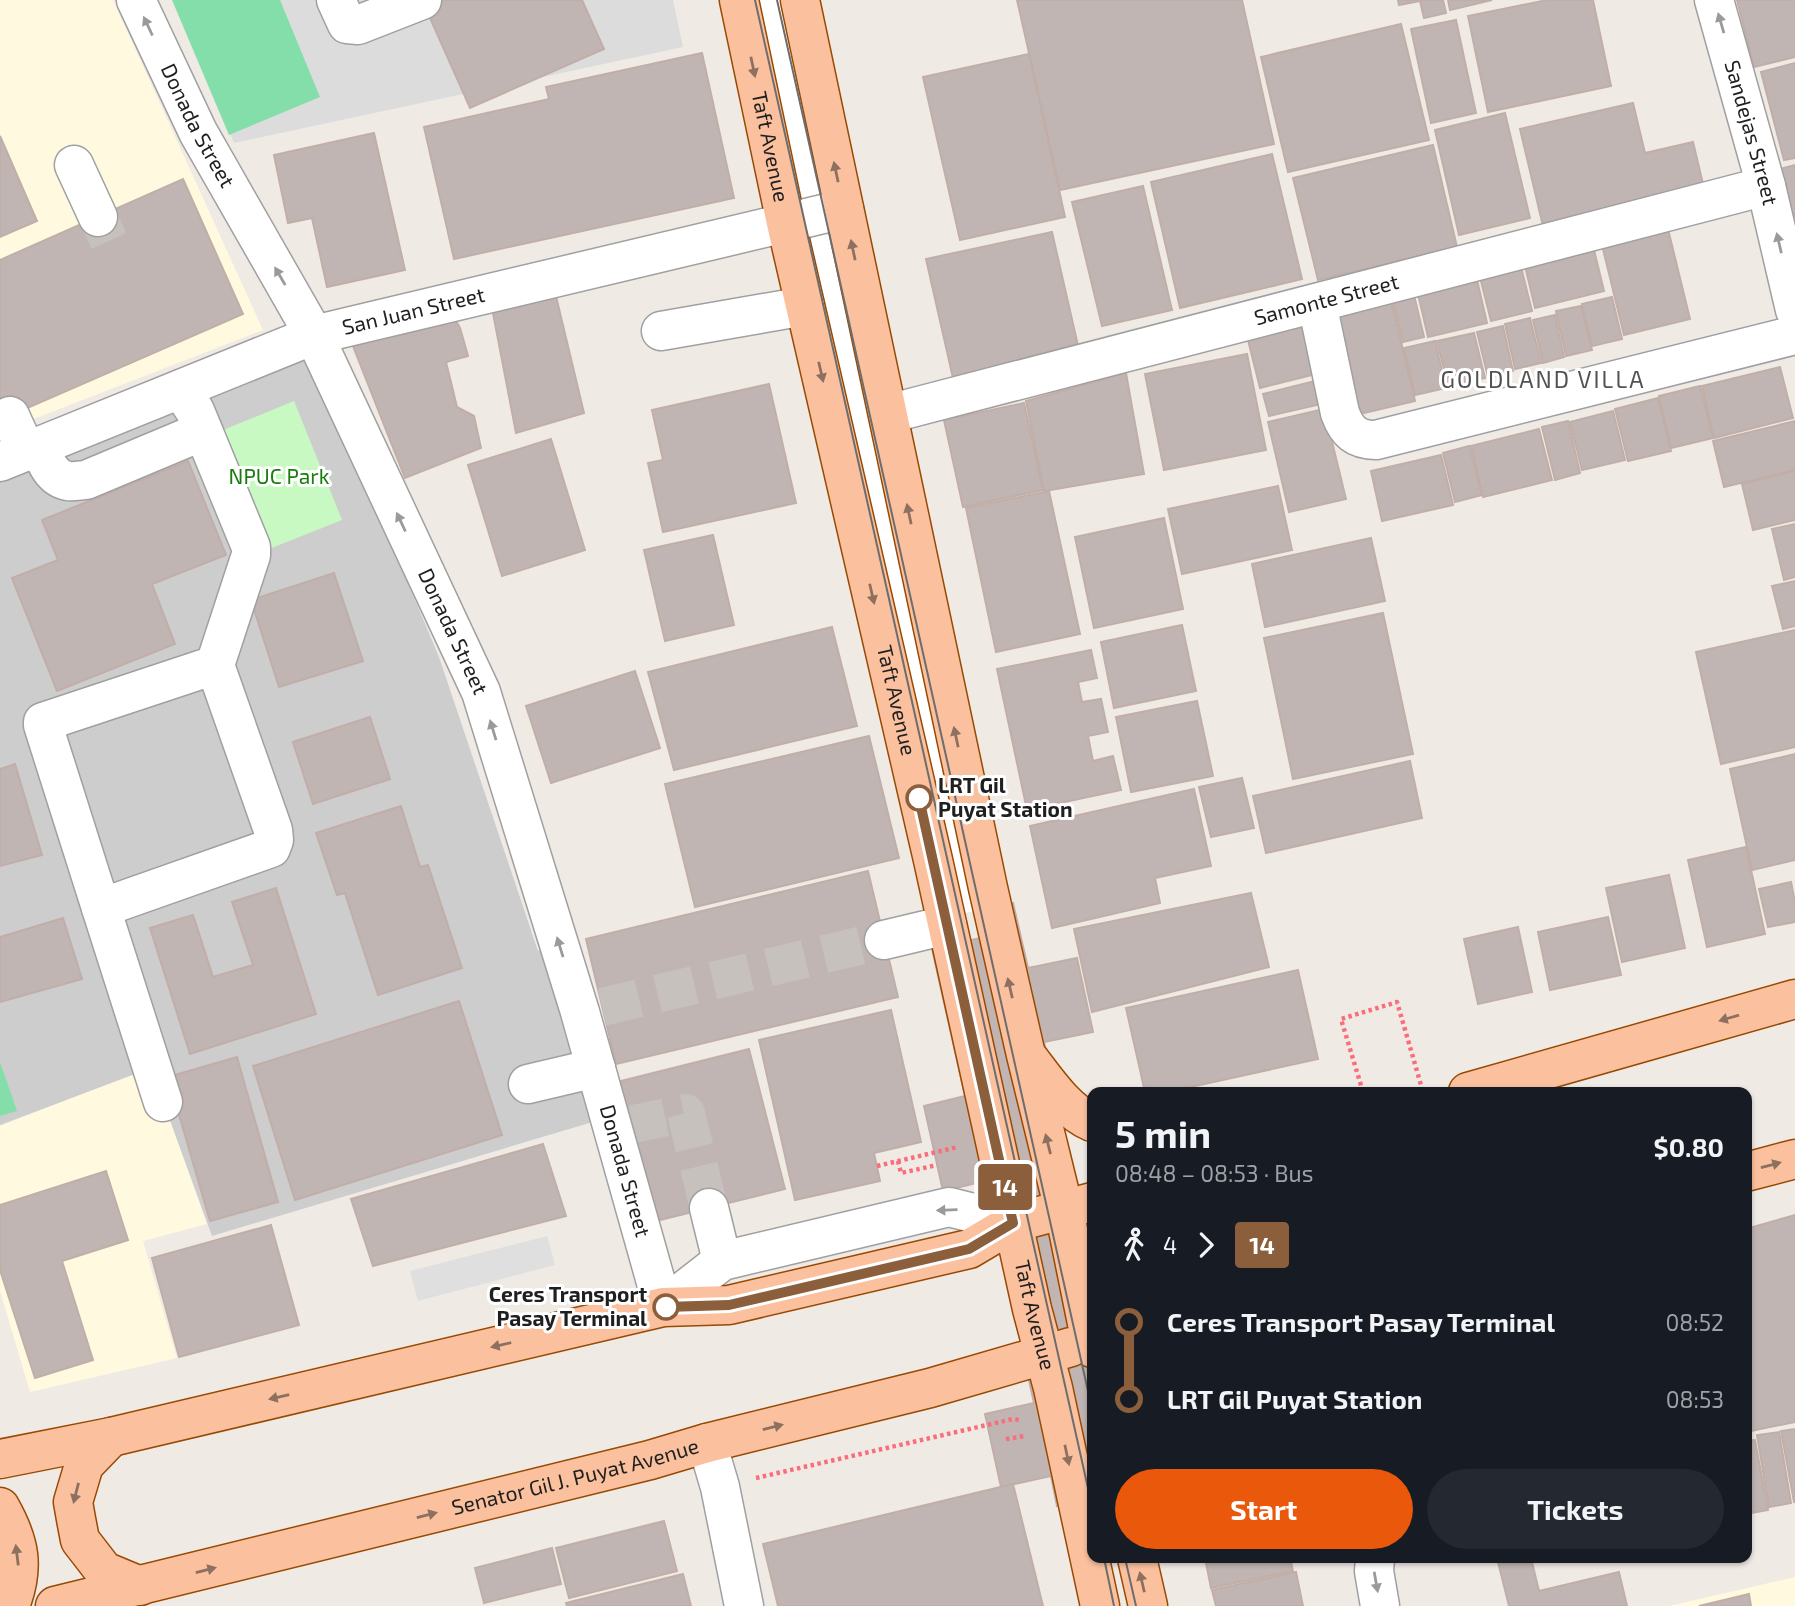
<!DOCTYPE html>
<html lang="en">
<head>
<meta charset="utf-8">
<style>
  body { margin:0; font-family:"Exo 2",sans-serif; background:#242831; color:#f1f3f6; height:100vh; display:flex; flex-direction:column; font-size:26px; white-space:nowrap }
  * { box-sizing:border-box; margin:0 }
  p { font-size:23px; color:#9ea1a6 }
  .icon { flex:none; width:38px; height:38px; fill:none; stroke:currentColor; stroke-width:2; stroke-linecap:round; stroke-linejoin:round }
  .map { position:relative; flex:1; overflow:hidden }
  .panel { position:absolute; left:1087px; top:1087px; width:665px; height:476px; display:flex; flex-direction:column; background:#171b24; border-radius:14px; box-shadow:0 2px 5px #0004 }
  .panel>* { flex:none }
  .badge { padding:0 14px; border-radius:5px; font-size:24px; line-height:46px }
  .map>.badge { position:absolute; translate:-50% -50%; box-shadow:0 0 0 4px #fff }
  .legs { display:flex; align-items:center; gap:10px; height:77px; padding:0 28px; font-size:23px }
  .legs p { margin-inline-start:auto }
  .headline { display:flex; align-items:center; justify-content:space-between; height:119px; padding:0 28px }
  h1 { font-size:38px; font-weight:700; line-height:52px }
  .button { display:flex; gap:14px; margin-top:auto; padding:14px 28px }
  .button a { flex:1; height:80px; border-radius:42px; background:#ea580c; color:#fff; font-size:28px; font-weight:700; line-height:80px; text-align:center }
  .button a+a { background:#242831; color:#f1f3f6 }
  ul { padding:0 28px; list-style:none }
  li { display:flex; align-items:center; gap:24px; height:77px; font-size:26px }
  li i { display:grid; place-items:center; width:10px; height:100%; margin:0 9px; background:currentColor }
  li i::after { content:''; width:18px; height:18px; margin:-9px; border:5px solid; border-radius:50%; background:#171b24 }
  li p { margin-inline-start:auto }
  li:first-child i { background:linear-gradient(#0000 50%,currentColor 0) }
  li:last-child i { background:linear-gradient(currentColor 50%,#0000 0) }
  .map>svg:first-child { display:block }
  .residential { fill:#dddcdc }
  .education { fill:#fff9df }
  .religious { fill:#cdcdcd }
  .park { fill:#c9f9c3 }
  .pitch { fill:#84deaa }
  .parking { fill:#dfdfdf }
  .pier { fill:#fff }
  .building { fill:#c0b5b2; stroke:#c1aea8; stroke-width:2 }
  .lines { fill:none; stroke-linecap:round; stroke-linejoin:round }
  .minor-tunnel { stroke:#c6c1bd; stroke-width:38; stroke-dasharray:38 19; stroke-linecap:butt }
  .minor-casing { stroke:#a0a0a0; stroke-width:41 }
  .major-casing { stroke:#984902; stroke-width:41 }
  .path { stroke:#f86e7b; stroke-width:4.5; stroke-dasharray:3.5 3.5; stroke-linecap:butt }
  .minor { stroke:#fff; stroke-width:38 }
  .major { stroke:#fbc19f; stroke-width:38 }
  .tram { stroke:#6d6d6d; stroke-width:2 }
  .oneway { fill:#9a9a9a }
  .oneway2 { fill:#8d705f }
  .line-1-casing { stroke:#fff; stroke-width:16 }
  .line-1 { stroke:#8b5e3c; stroke-width:10 }
  .stop-1-dot { fill:#fff; stroke:#8b5e3c; stroke-width:3.5 }
  .labels { text-anchor:middle; stroke-width:6; stroke-linejoin:round; paint-order:stroke }
  .street-label { font-size:21px; fill:#1f1f1f; stroke:#fff }
  .park-label { font-size:21px; fill:#197d0d; stroke:#fff }
  .stop-label { font-size:21px; font-weight:bold; fill:#1f1f1f; stroke:#fff; text-anchor:start }
  .neighbourhood-label { font-size:23px; letter-spacing:2px; fill:#525252; stroke:#fff }
</style>
</head>
<body>
<div class="map">
<svg width="1795" height="1606" viewBox="0 0 1795 1606">
  <rect width="100%" height="100%" fill="#f0eae5"/>
  <polygon class="residential" points="174,0 673,0 683,47 234,143"/>
  <g class="education">
    <polygon points="0,0 113,0 263,330 0,432"/>
    <polygon points="151,1067 207,1224 143,1241 177,1358 30,1392 0,1291 0,1126"/>
    <polygon points="1795,1577 1795,1606 1669,1606 1743,1589"/>
  </g>
  <polygon class="religious" points="310,349 439,657 538,951 540,950 596,1121 212,1236 151,1068 0,1125 0,470"/>
  <polygon class="park" points="294,401 342,520 264,551 216,433"/>
  <g class="pitch">
    <polygon points="172,0 280,0 320,97 229,135"/>
    <polygon points="0,1062 17,1111 0,1116"/>
  </g>
  <polygon class="parking" points="547,1236 555,1265 418,1301 410,1271"/>
  <polygon class="pier" points="741,0 791,0 994,907 946,917"/>
  <g class="building">
    <polygon points="422,0 582,0 604,49 470,108"/>
    <polygon points="1017,0 1242,0 1274,144 1060,190"/>
    <polygon points="1398,0 1443,0 1446,13 1424,18 1420,1 1399,5"/>
    <polygon points="1448,0 1492,0 1450,10"/>
    <polygon points="1547,0 1593,0 1611,86 1488,112 1468,16"/>
    <polygon points="1737,0 1795,0 1795,57 1754,67"/>
    <polygon points="1456,20 1476,113 1431,123 1411,29"/>
    <polygon points="1401,24 1429,140 1288,172 1261,57"/>
    <polygon points="702,53 734,198 454,259 424,127 549,99 546,87"/>
    <polygon points="1029,54 1065,217 960,240 923,77"/>
    <polygon points="1795,63 1795,158 1784,160 1761,72"/>
    <polygon points="1633,103 1645,153 1693,142 1704,188 1543,226 1520,129"/>
    <polygon points="1505,113 1530,218 1459,235 1435,130"/>
    <polygon points="374,133 405,270 327,287 312,218 288,223 274,155"/>
    <polygon points="0,136 37,221 0,237"/>
    <polygon points="1433,145 1457,247 1318,280 1293,178"/>
    <polygon points="1272,154 1302,279 1180,308 1151,182"/>
    <polygon points="1795,165 1795,218 1789,220 1776,170"/>
    <polygon points="183,179 243,314 0,420 0,260"/>
    <polygon points="1143,186 1172,310 1102,326 1072,202"/>
    <polygon points="1668,229 1690,319 1624,335 1602,245"/>
    <polygon points="1052,232 1079,350 953,378 926,259"/>
    <polygon points="1594,250 1604,291 1535,308 1525,266"/>
    <polygon points="1521,267 1532,311 1491,321 1480,277"/>
    <polygon points="1477,280 1487,323 1428,337 1418,294"/>
    <polygon points="1413,291 1424,337 1403,342 1392,296"/>
    <polygon points="555,292 584,413 516,433 492,308"/>
    <polygon points="1390,295 1415,401 1347,417 1322,311"/>
    <polygon points="1612,297 1622,339 1592,346 1582,304"/>
    <polygon points="1581,306 1592,350 1566,356 1556,311"/>
    <polygon points="449,309 460,328 468,356 446,362 457,407 474,416 481,448 405,478 349,336"/>
    <polygon points="1555,315 1564,357 1543,363 1533,320"/>
    <polygon points="1530,318 1541,363 1515,369 1505,324"/>
    <polygon points="1303,319 1316,374 1260,388 1246,332"/>
    <polygon points="1503,326 1513,371 1488,377 1477,332"/>
    <polygon points="1474,333 1485,378 1448,386 1437,341"/>
    <polygon points="1435,341 1446,388 1415,395 1404,348"/>
    <polygon points="1247,354 1266,450 1164,470 1145,374"/>
    <polygon points="1780,367 1793,418 1714,438 1702,386"/>
    <polygon points="1126,373 1144,474 1044,491 1026,401"/>
    <polygon points="1315,381 1321,404 1269,416 1263,394"/>
    <polygon points="769,384 796,503 663,532 648,463 663,460 652,410"/>
    <polygon points="1700,386 1713,438 1671,448 1659,396"/>
    <polygon points="1658,398 1671,451 1628,461 1615,409"/>
    <polygon points="1024,403 1043,490 963,507 944,420"/>
    <polygon points="1324,409 1346,499 1289,512 1268,422"/>
    <polygon points="1613,411 1625,460 1582,470 1570,422"/>
    <polygon points="1568,421 1580,473 1555,480 1542,427"/>
    <polygon points="1795,421 1795,470 1724,487 1713,441"/>
    <polygon points="1539,429 1552,480 1483,497 1471,446"/>
    <polygon points="551,439 585,550 502,576 468,465"/>
    <polygon points="1469,446 1482,495 1455,502 1443,453"/>
    <polygon points="1441,455 1453,505 1382,521 1371,471"/>
    <polygon points="188,461 226,555 152,584 175,644 57,691 12,578 58,560 42,520"/>
    <polygon points="1795,471 1795,520 1753,530 1742,484"/>
    <polygon points="1278,486 1292,550 1182,574 1168,509"/>
    <polygon points="1049,491 1080,634 996,652 966,508"/>
    <polygon points="1164,518 1183,609 1094,628 1075,537"/>
    <polygon points="1795,524 1795,577 1784,580 1772,529"/>
    <polygon points="713,535 734,625 665,641 644,550"/>
    <polygon points="1371,538 1385,601 1265,627 1252,564"/>
    <polygon points="334,573 363,661 279,687 251,600"/>
    <polygon points="1795,581 1795,626 1783,629 1772,586"/>
    <polygon points="1383,613 1413,754 1293,779 1264,638"/>
    <polygon points="1182,625 1196,691 1114,708 1101,642"/>
    <polygon points="832,627 857,726 674,770 648,672"/>
    <polygon points="1795,630 1795,747 1721,764 1696,652"/>
    <polygon points="1091,650 1097,678 1078,682 1082,702 1101,699 1108,732 1088,736 1093,761 1113,756 1121,790 1027,810 997,669"/>
    <polygon points="635,671 660,748 551,783 526,706"/>
    <polygon points="1197,701 1213,776 1131,792 1116,717"/>
    <polygon points="370,717 390,779 313,804 293,742"/>
    <polygon points="869,736 899,858 695,907 665,784"/>
    <polygon points="1795,754 1795,860 1752,870 1730,769"/>
    <polygon points="1410,761 1422,818 1266,853 1253,796"/>
    <polygon points="15,764 42,855 0,866 0,769"/>
    <polygon points="1242,778 1254,828 1211,837 1199,787"/>
    <polygon points="1194,789 1211,866 1155,878 1160,903 1052,928 1030,826"/>
    <polygon points="401,806 420,867 428,865 462,968 378,995 345,893 337,895 316,833"/>
    <polygon points="1746,847 1765,934 1707,947 1688,860"/>
    <polygon points="868,871 898,997 616,1064 586,939"/>
    <polygon points="1669,875 1685,948 1622,962 1606,888"/>
    <polygon points="1791,882 1795,902 1795,922 1768,927 1759,889"/>
    <polygon points="276,888 316,1014 190,1054 150,928 193,915 213,977 253,965 232,902"/>
    <polygon points="1251,893 1269,967 1092,1012 1074,929"/>
    <polygon points="1013,903 1028,968 1077,958 1093,1032 1044,1042 1092,1255 1092,1498 1057,1506 1051,1476 1001,1487 985,1414 1034,1403 985,1181 943,1191 924,1106 965,1096 926,922 958,943 994,935 988,908"/>
    <polygon points="1608,917 1621,975 1550,990 1538,932"/>
    <polygon points="63,918 82,979 0,1002 0,937"/>
    <polygon points="1518,927 1532,992 1478,1004 1464,939"/>
    <polygon points="1298,970 1318,1059 1168,1092 1145,1092 1126,1008"/>
    <polygon points="459,1001 502,1135 295,1200 253,1066"/>
    <polygon points="891,1010 921,1142 874,1153 880,1181 795,1200 759,1040"/>
    <polygon points="749,1049 785,1189 652,1222 617,1082"/>
    <polygon points="237,1057 278,1202 210,1221 168,1077"/>
    <polygon points="543,1144 566,1216 373,1266 351,1199"/>
    <polygon points="106,1171 128,1240 62,1261 93,1360 35,1378 0,1270 0,1205"/>
    <polygon points="1795,1215 1795,1422 1746,1432 1746,1229"/>
    <polygon points="271,1225 299,1325 179,1357 152,1258"/>
    <polygon points="1795,1429 1795,1502 1794,1502 1781,1431"/>
    <polygon points="1779,1432 1791,1503 1769,1507 1757,1435"/>
    <polygon points="1755,1440 1768,1510 1746,1514 1746,1441"/>
    <polygon points="1013,1484 1043,1606 778,1606 763,1544"/>
    <polygon points="664,1521 677,1571 569,1598 556,1548"/>
    <polygon points="552,1548 561,1584 484,1603 475,1568"/>
    <polygon points="1205,1558 1290,1558 1293,1571 1211,1588"/>
    <polygon points="1497,1558 1531,1558 1539,1591 1619,1572 1627,1606 1509,1606"/>
    <polygon points="1296,1572 1303,1606 1216,1606 1212,1590"/>
    <polygon points="683,1574 691,1606 567,1606 566,1603"/>
    <polygon points="1749,1594 1751,1606 1699,1606"/>
  </g>
  <g class="lines">
    <g class="minor-tunnel">
      <polyline points="98,217 109,241"/>
      <polyline points="602,1007 884,940"/>
      <polyline points="628,1125 686,1113 709,1208"/>
    </g>
    <g class="minor-casing">
      <g id="minor">
        <path id="s1" d="M136,0L198,132L314,335L481,692L580,1012L663,1307L722,1261L949,1207L1013,1223"/>
        <polyline points="336,0 347,24 358,25 422,0"/>
        <path id="s2" d="M1714,0L1766,186L1795,310"/>
        <polyline points="74,165 98,217"/>
        <path d="M1317,303L1340,413C1347,432 1356,440 1376,440L1795,335"/>
        <polyline points="661,331 805,306"/>
        <polyline points="181,389 195,411 251,547 251,555 215,665 273,830 274,840 271,848 101,908 43,725 43,722 215,665"/>
        <path id="s3" d="M888,414L1766,186"/>
        <polyline points="10,416 26,451"/>
        <path d="M39,446C45,460 51,478 68,481C73,482 81,480 86,480L203,431"/>
        <path id="s4" d="M0,462L314,335L844,209"/>
        <polyline points="101,908 163,1102"/>
        <polyline points="884,940 947,925"/>
        <polyline points="528,1084 596,1068"/>
        <polyline points="709,1208 722,1261"/>
        <polyline points="707,1443 720,1487 744,1606"/>
        <polyline points="1375,1558 1374,1571 1380,1606"/>
      </g>
    </g>
    <g class="major-casing">
      <g id="major">
        <path id="s5" d="M739,0L786,223L933,860L1032,1309L1053,1388L1100,1606"/>
        <polyline points="800,0 988,888 1026,1055 1064,1210 1092,1348"/>
        <path d="M1030,1060C1046,1081 1067,1112 1092,1122"/>
        <polyline points="1468,1092 1795,999"/>
        <polyline points="1746,1172 1795,1159"/>
        <polyline points="111,1437 84,1465 73,1502 76,1519 80,1540 104,1571 140,1586"/>
        <polyline points="0,1459 111,1437 663,1307 729,1305 969,1249 1013,1223 1092,1202"/>
        <path d="M0,1507C20,1542 25,1567 10,1606"/>
        <polyline points="1137,1558 1148,1606"/>
        <path id="s6" d="M55,1606L650,1460L707,1443L930,1388L1071,1347"/>
      </g>
    </g>
    <g class="path">
      <polyline points="1363,1092 1341,1019 1397,1002 1423,1092"/>
      <polyline points="898,1161 901,1173 937,1165"/>
      <polyline points="877,1166 958,1147"/>
      <polyline points="1006,1439 1025,1436"/>
      <polyline points="756,1478 1013,1419 1019,1420 1020,1422"/>
    </g>
    <use href="#minor" class="minor"/>
    <use href="#major" class="major"/>
    <g class="tram">
      <polyline points="755,0 1092,1506"/>
      <polyline points="777,0 1092,1409"/>
      <polyline points="1104,1558 1114,1606"/>
      <polyline points="1125,1558 1136,1606"/>
    </g>
  </g>
  <defs><path id="oneway-solid" d="M-6-.8H1V-3.2L6.5 0L1 3.2V.8H-6Z" transform="scale(1.75)"/></defs>
  <g class="oneway">
    <use href="#oneway-solid" transform="translate(1721 23) rotate(-106)"/>
    <use href="#oneway-solid" transform="translate(148 26) rotate(-115)"/>
    <use href="#oneway-solid" transform="translate(1779 243) rotate(-103)"/>
    <use href="#oneway-solid" transform="translate(280 276) rotate(-120)"/>
    <use href="#oneway-solid" transform="translate(401 522) rotate(-115)"/>
    <use href="#oneway-solid" transform="translate(493 730) rotate(-107)"/>
    <use href="#oneway-solid" transform="translate(560 947) rotate(-107)"/>
    <use href="#oneway-solid" transform="translate(947 1210) rotate(178)"/>
    <use href="#oneway-solid" transform="translate(1376 1582) rotate(80)"/>
  </g>
  <g class="oneway2">
    <use href="#oneway-solid" transform="translate(753 67) rotate(78)"/>
    <use href="#oneway-solid" transform="translate(836 172) rotate(-102)"/>
    <use href="#oneway-solid" transform="translate(853 250) rotate(-102)"/>
    <use href="#oneway-solid" transform="translate(821 372) rotate(77)"/>
    <use href="#oneway-solid" transform="translate(909 514) rotate(-102)"/>
    <use href="#oneway-solid" transform="translate(872 594) rotate(77)"/>
    <use href="#oneway-solid" transform="translate(956 737) rotate(-102)"/>
    <use href="#oneway-solid" transform="translate(1010 988) rotate(-103)"/>
    <use href="#oneway-solid" transform="translate(1729 1018) rotate(164)"/>
    <use href="#oneway-solid" transform="translate(1048 1144) rotate(-104)"/>
    <use href="#oneway-solid" transform="translate(1771 1165) rotate(-15)"/>
    <use href="#oneway-solid" transform="translate(501 1345) rotate(167)"/>
    <use href="#oneway-solid" transform="translate(279 1397) rotate(167)"/>
    <use href="#oneway-solid" transform="translate(773 1427) rotate(-14)"/>
    <use href="#oneway-solid" transform="translate(1067 1455) rotate(78)"/>
    <use href="#oneway-solid" transform="translate(76 1493) rotate(104)"/>
    <use href="#oneway-solid" transform="translate(427 1515) rotate(-14)"/>
    <use href="#oneway-solid" transform="translate(17 1555) rotate(-97)"/>
    <use href="#oneway-solid" transform="translate(206 1570) rotate(-14)"/>
    <use href="#oneway-solid" transform="translate(1142 1582) rotate(-103)"/>
  </g>
  <g class="lines">
    <g class="line-1-casing">
      <polyline id="line-1" points="666,1307 729,1305 969,1249 1013,1223 919,798"/>
    </g>
    <use href="#line-1" class="line-1"/>
  </g>
  <g class="stop-1-dot">
    <circle cx="919" cy="798" r="12"/>
    <circle cx="666" cy="1307" r="12"/>
  </g>
  <g class="labels">
    <g class="street-label">
      <text dy="7" stroke="none"><textPath href="#s1" startOffset="140">Donada Street</textPath></text>
      <text dy="7" stroke="none"><textPath href="#s2" startOffset="138">Sandejas Street</textPath></text>
      <text dy="7" stroke="none"><textPath href="#s5" startOffset="150">Taft Avenue</textPath></text>
      <text dy="7" stroke="none"><textPath href="#s3" startOffset="453">Samonte Street</textPath></text>
      <text dy="7" stroke="none"><textPath href="#s4" startOffset="441">San Juan Street</textPath></text>
      <text dy="7" stroke="none"><textPath href="#s1" startOffset="707">Donada Street</textPath></text>
      <text dy="7" stroke="none"><textPath href="#s5" startOffset="718">Taft Avenue</textPath></text>
      <text dy="7" stroke="none"><textPath href="#s1" startOffset="1274">Donada Street</textPath></text>
      <text dy="7" stroke="none"><textPath href="#s5" startOffset="1348">Taft Avenue</textPath></text>
      <text dy="7" stroke="none"><textPath href="#s6" startOffset="536">Senator Gil J. Puyat Avenue</textPath></text>
    </g>
    <g class="park-label">
      <text x="279" y="484">NPUC Park</text>
    </g>
    <g class="stop-label">
      <text x="938" y="793">LRT Gil<tspan x="938" dy="24">Puyat Station</tspan></text>
      <text x="647" y="1302" text-anchor="end">Ceres Transport<tspan x="647" dy="24">Pasay Terminal</tspan></text>
    </g>
    <g class="neighbourhood-label">
      <text x="1543" y="388">GOLDLAND VILLA</text>
    </g>
  </g>
</svg>
<b class="badge" style="left:1005px;top:1187px;background:#8b5e3c;color:#fff">14</b>
<section class="panel">
<div class="headline"><div><h1>5 min</h1><p>08:48 – 08:53 · Bus</p></div><b>$0.80</b></div>
<div class="legs"><svg class="icon" aria-label="walk" viewBox="0 0 24 24"><circle cx="13" cy="4" r="2"/><path d="M13 8l-2 6 4 7M11 14l-3 7M7 12l3-4h3l4 4"/></svg>4<svg class="icon" aria-label="forward" viewBox="0 0 24 24"><path d="M9 5l7 7-7 7"/></svg><b class="badge" style="background:#8b5e3c;color:#fff">14</b></div>
<ul>
<li><i style="color:#8b5e3c"></i><b>Ceres Transport Pasay Terminal</b><p>08:52</p></li>
<li><i style="color:#8b5e3c"></i><b>LRT Gil Puyat Station</b><p>08:53</p></li>
</ul>
<div class="button"><a>Start</a><a>Tickets</a></div>
</section>
</div>
</body>
</html>
